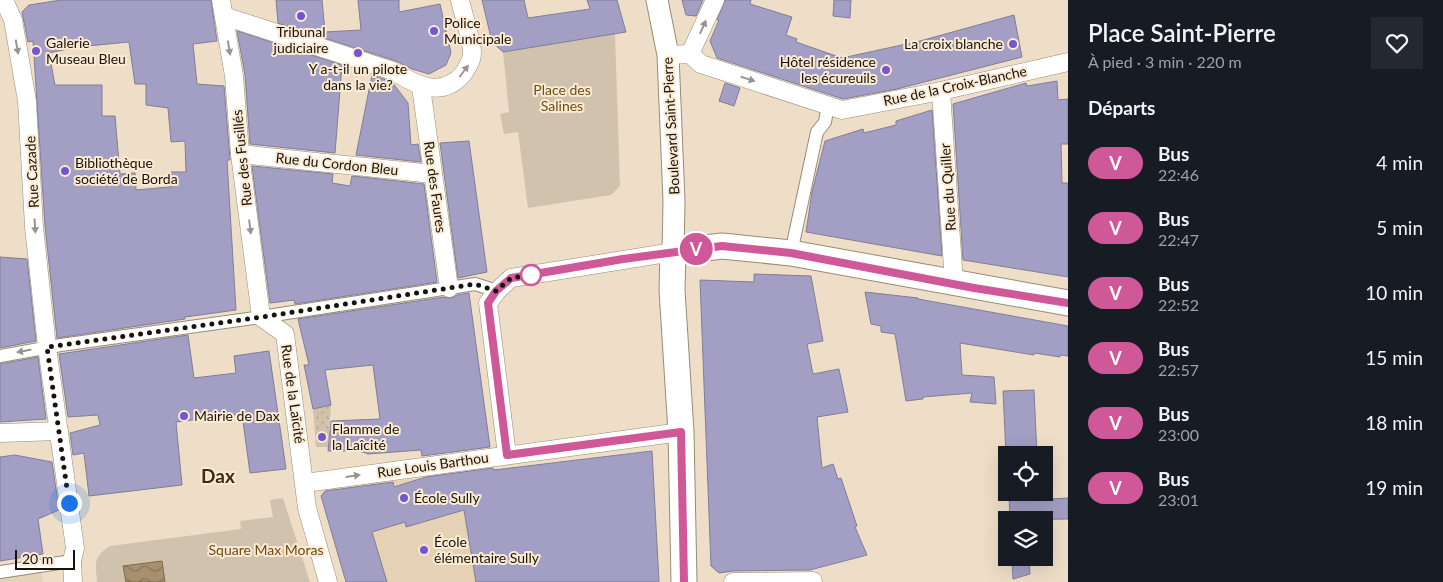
<!DOCTYPE html>
<html lang="fr">
<head>
<meta charset="utf-8">
<style>
  body { margin:0; font-family:Lato,sans-serif; background:#242831; color:#f1f3f6; height:100vh; display:flex; flex-direction:column; font-size:19px; white-space:nowrap }
  * { box-sizing:border-box; margin:0 }
  p { font-size:16px; color:#9ea1a6 }
  .icon { flex:none; width:28px; height:28px; fill:none; stroke:currentColor; stroke-width:2; stroke-linecap:round; stroke-linejoin:round }
  .map { position:relative; flex:1; overflow:hidden }
  .drawer { display:flex; flex-direction:column; background:#171b24; width:375px }
  .drawer>* { flex:none }
  .badge { padding:0 10px; border-radius:16px; font-size:18px; line-height:32px }
  .controls { position:absolute; left:998px; top:446px; display:grid; gap:10px }
  .controls a { display:grid; place-items:center; width:55px; height:55px; border-radius:0px; background:#171b24; box-shadow:0 5px 20px #0002; font-size:25px }
  .scale { position:absolute; left:15px; bottom:12px; width:60px; box-sizing:border-box; padding-left:5px; border:2px solid #18130a; border-top:0; font-size:14px; line-height:18px; white-space:nowrap; color:#18130a; -webkit-text-stroke:4px #fcebd4; paint-order:stroke }
  .you { position:absolute; width:25px; height:25px; margin:-12px; border:4px solid #fff; border-radius:50%; background:#1a73e8; box-shadow:0 0 0 8px #1a73e833 }
  .map>.badge { position:absolute; translate:-50% -50%; box-shadow:0 0 0 2px #fff }
  h2 { padding:0 20px; font-size:19px; line-height:45px }
  .round { display:grid; place-items:center; flex:none; width:52px; height:52px; border-radius:0px; background:#242831 }
  .head { display:flex; align-items:center; justify-content:space-between; height:85px; padding:0 20px }
  h1 { font-size:24px; font-weight:600; line-height:38px }
  ul { padding:0; list-style:none }
  li { display:flex; align-items:center; gap:15px; height:65px; padding:0 20px }
  li div { flex:1 }
  li b { display:block; font-size:19px }
  li em { font-style:normal }
  li .badge { min-width:55px; font-weight:700; text-align:center }
  main { display:flex; flex:1; min-height:0 }
  .map>svg:first-child { display:block }
  .built { fill:#e5d1b3 }
  .grass { fill:url(#grass-dots) }
  .green { fill:#d1c2ad }
  .water { fill:url(#water-waves); stroke:#7c6a50 }
  .building { fill:#a29ec4; stroke:#817e96; fill-rule:evenodd }
  .lines { fill:none; stroke-linecap:round; stroke-linejoin:round }
  .pedestrian-casing { stroke:#998b75; stroke-width:14 }
  .minor-casing { stroke:#998b75; stroke-width:19 }
  .tertiary-casing { stroke:#998b75; stroke-width:23 }
  .secondary-casing { stroke:#998b75; stroke-width:27 }
  .pedestrian { stroke:#fff; stroke-width:12 }
  .minor { stroke:#fff; stroke-width:18 }
  .tertiary { stroke:#fff; stroke-width:21 }
  .secondary { stroke:#fff; stroke-width:25 }
  .oneway { fill:#979591 }
  .line-casing { stroke:#fff; stroke-width:11 }
  .line { stroke:#cf5898; stroke-width:8 }
  .walk { stroke:#18130a; stroke-width:5; stroke-dasharray:0 9 }
  .poi-dot { fill:#7356d0; stroke:#fcebd4; stroke-width:2 }
  .stop-dot { fill:#fff; stroke:#cf5898; stroke-width:2.5 }
  .labels { text-anchor:middle; stroke-width:4; stroke-linejoin:round; paint-order:stroke }
  .poi-label { font-size:14px; fill:#18130a; stroke:#fcebd4; text-anchor:start }
  .street-label { font-size:14px; fill:#18130a; stroke:#fcebd4 }
  .park-label { font-size:14px; fill:#6d4d11; stroke:#fcebd4 }
  .district-label { font-size:19px; font-weight:bold; fill:#392c19; stroke:#fcebd4 }
</style>
</head>
<body>
<main>
<div class="map">
<svg width="1068" height="582" viewBox="0 0 1068 582">
  <defs>
    <pattern id="grass-dots" width="8" height="8" patternUnits="userSpaceOnUse" patternTransform="scale(1.25)"><rect width="8" height="8" fill="#d1c2ad"/><path d="M2 2h.1M6 6h.1" fill="none" stroke="#b3a694" stroke-width="1.8" stroke-linecap="round"/></pattern>
    <pattern id="water-waves" width="16" height="10" patternUnits="userSpaceOnUse" patternTransform="scale(1.25)"><rect width="16" height="10" fill="#a7906e"/><path d="M0 5q4-4 8 0t8 0" fill="none" stroke="#877459"/></pattern>
  </defs>
  <rect width="100%" height="100%" fill="#eedec7"/>
  <g class="built">
    <polygon points="458,474 476,582 387,582 359,485"/>
    <polygon points="41,571 43,582 0,582 0,577"/>
  </g>
  <polygon class="grass" points="331,405 328,447 316,447 313,409"/>
  <g class="green">
    <polygon points="615,33 620,186 611,195 528,208 518,132 504,134 500,114 509,112 503,52"/>
    <path d="M283,498L310,582H97C96,563 92,558 110,546L241,529L240,521L273,517L270,500Z"/>
  </g>
  <polygon class="water" points="162,561 165,582 126,582 123,566"/>
  <g class="building">
    <path d="M61,0H211L217,41L193,44L197,84L224,86L230,160H227L236,310L185,317V319L57,338L45,226L33,41L28,42L22,12L29,5ZM129,42L135,84H146V105L168,108L171,142L185,141L186,172H171L172,186L169,187L136,190L135,173L120,174L115,116H102V85H55L49,53L77,47Z"/>
    <polygon points="276,0 322,0 325,32 361,30 358,0 399,0 399,12 440,4 451,53 446,65 429,74 412,69 396,61 278,23"/>
    <polygon points="482,0 524,0 528,18 590,9 587,0 617,0 626,32 503,52 492,42"/>
    <polygon points="682,0 703,0 696,16 686,15"/>
    <polygon points="725,0 751,0 750,4 792,17 786,35 797,39 796,42 842,58 920,41 1014,15 1022,57 897,89 843,99 717,58 710,41 719,20 717,20"/>
    <polygon points="834,0 851,0 850,18 833,16"/>
    <polygon points="237,31 342,65 335,153 250,144 245,75"/>
    <polygon points="372,75 392,82 408,103 411,145 418,144 421,162 356,155"/>
    <polygon points="1057,81 1058,100 1068,99 1068,144 1061,144 1062,183 1068,183 1068,277 963,260 953,104 1026,83 1027,86"/>
    <polygon points="725,83 740,88 734,106 719,101"/>
    <polygon points="932,110 942,256 806,232 812,192 825,141 863,129 864,133 896,125 896,121"/>
    <polygon points="469,141 487,272 458,278 440,143"/>
    <polygon points="252,166 333,174 332,183 350,186 352,176 424,184 437,282 295,304 294,300 270,303"/>
    <polygon points="0,257 27,259 36,341 0,348"/>
    <polygon points="754,274 811,276 823,341 807,344 813,374 839,369 848,412 817,417 822,468 833,464 838,479 841,478 857,526 855,527 867,555 810,570 733,571 719,573 711,566 700,280 754,282"/>
    <polygon points="865,292 918,298 918,299 1068,326 1068,356 1060,355 1060,357 1034,353 1034,355 960,343 962,375 994,377 996,404 970,402 972,393 923,397 923,399 906,401 895,334 881,332 881,326 871,324"/>
    <polygon points="469,293 490,447 422,456 421,450 368,454 360,451 328,451 331,421 380,419 373,365 325,370 331,405 313,409 304,365 309,365 298,319 444,297 451,298 457,295"/>
    <polygon points="188,335 194,378 236,373 234,356 269,351 286,469 250,473 242,414 176,422 182,485 89,496 84,453 73,455 70,433 100,425 98,415 68,417 59,354"/>
    <polygon points="38,357 46,419 0,422 0,364"/>
    <polygon points="1034,390 1037,455 1006,455 1003,391"/>
    <polygon points="652,451 659,582 476,582 464,510 406,527 405,522 372,532 387,582 346,582 321,496 325,491 393,482 394,487 426,477 493,468 494,470"/>
    <polygon points="15,455 52,462 59,510 38,519 43,554 0,561 0,457"/>
    <polygon points="1009,492 1030,492 1031,500 1068,498 1068,519 1010,520"/>
    <polygon points="1012,558 1029,558 1030,574 1013,579"/>
  </g>
  <g class="lines">
    <g class="pedestrian-casing">
      <g id="pedestrian">
        <polyline points="791,253 817,132 825,122 828,105"/>
        <polyline points="0,356 61,345 261,317 475,284 497,291"/>
        <polyline points="0,572 72,561"/>
      </g>
    </g>
    <g class="minor-casing">
      <g id="minor">
        <polyline points="4,0 13,20 27,101 34,227 47,347 75,548 72,561 73,582"/>
        <polyline points="221,0 234,76 240,154 261,317 285,334 307,508 328,582"/>
        <path d="M224,16L393,71C416,85 441,99 463,74C467,68 472,61 472,53C472,40 463,14 460,0"/>
        <polyline points="690,54 715,0"/>
        <polyline points="668,55 690,54 701,64 842,110 941,91 1068,62"/>
        <polyline points="421,87 449,288"/>
        <polyline points="941,91 954,283"/>
        <polyline points="240,154 433,174"/>
        <polyline points="0,433 59,431"/>
        <polyline points="507,455 488,303 497,291 511,278 673,252"/>
        <polyline points="305,483 681,432"/>
        <polyline points="733,582 813,581"/>
      </g>
    </g>
    <g class="tertiary-casing">
      <polyline id="tertiary" points="657,0 668,55 674,201 673,252"/>
    </g>
    <g class="secondary-casing">
      <polyline id="secondary" points="684,582 681,432 672,290 673,252 722,246 791,253 1068,303"/>
    </g>
    <use href="#pedestrian" class="pedestrian"/>
    <use href="#minor" class="minor"/>
    <use href="#tertiary" class="tertiary"/>
    <use href="#secondary" class="secondary"/>
  </g>
  <defs><path id="oneway-solid" d="M-6-.8H1V-3.2L6.5 0L1 3.2V.8H-6Z" transform="scale(1.25)"/></defs>
  <g class="oneway">
    <use href="#oneway-solid" transform="translate(703 27) rotate(-66)"/>
    <use href="#oneway-solid" transform="translate(17 47) rotate(80)"/>
    <use href="#oneway-solid" transform="translate(229 48) rotate(81)"/>
    <use href="#oneway-solid" transform="translate(464 71) rotate(-53)"/>
    <use href="#oneway-solid" transform="translate(748 79) rotate(18)"/>
    <use href="#oneway-solid" transform="translate(35 226) rotate(86)"/>
    <use href="#oneway-solid" transform="translate(250 227) rotate(83)"/>
    <use href="#oneway-solid" transform="translate(24 351) rotate(169)"/>
    <use href="#oneway-solid" transform="translate(353 476) rotate(-8)"/>
  </g>
  <g class="lines">
    <g class="line-casing">
      <polyline id="line" points="684,582 681,432 507,455 488,303 496,291 511,278 623,259 722,246 791,253 974,288 1068,303"/>
    </g>
    <use href="#line" class="line"/>
    <polyline class="walk" points="69,503 47,347 262,317 475,284 496,291 511,278 531,275"/>
  </g>
  <g class="poi-dot">
    <circle cx="301" cy="16" r="5"/>
    <circle cx="434" cy="31" r="5"/>
    <circle cx="1013" cy="44" r="5"/>
    <circle cx="36" cy="51" r="5"/>
    <circle cx="358" cy="53" r="5"/>
    <circle cx="886" cy="70" r="5"/>
    <circle cx="65" cy="171" r="5"/>
    <circle cx="184" cy="416" r="5"/>
    <circle cx="322" cy="437" r="5"/>
    <circle cx="404" cy="498" r="5"/>
    <circle cx="424" cy="550" r="5"/>
  </g>
  <circle class="stop-dot" cx="531" cy="275" r="10"/>
  <g class="labels">
    <g class="poi-label">
      <text x="444" y="28">Police<tspan x="444" dy="16">Municipale</tspan></text>
      <text x="301" y="37" text-anchor="middle">Tribunal<tspan x="301" dy="16">judiciaire</tspan></text>
      <text x="46" y="48">Galerie<tspan x="46" dy="16">Museau Bleu</tspan></text>
      <text x="1003" y="49" text-anchor="end">La croix blanche</text>
      <text x="876" y="67" text-anchor="end">Hôtel résidence<tspan x="876" dy="16">les écureuils</tspan></text>
      <text x="358" y="74" text-anchor="middle">Y a-t-il un pilote<tspan x="358" dy="16">dans la vie?</tspan></text>
      <text x="75" y="168">Bibliothèque<tspan x="75" dy="16">société de Borda</tspan></text>
      <text x="194" y="421">Mairie de Dax</text>
      <text x="332" y="434">Flamme de<tspan x="332" dy="16">la Laîcité</tspan></text>
      <text x="414" y="503">École Sully</text>
      <text x="434" y="547">École<tspan x="434" dy="16">élémentaire Sully</tspan></text>
    </g>
    <g class="street-label">
      <text transform="translate(955 86) rotate(-12)" y="5">Rue de la Croix-Blanche</text>
      <text transform="translate(671 126) rotate(-93)" y="5">Boulevard Saint-Pierre</text>
      <text transform="translate(242 158) rotate(-96)" y="5">Rue des Fusillés</text>
      <text transform="translate(337 164) rotate(6)" y="5">Rue du Cordon Bleu</text>
      <text transform="translate(32 172) rotate(-93)" y="5">Rue Cazade</text>
      <text transform="translate(435 187) rotate(82)" y="5">Rue des Faures</text>
      <text transform="translate(948 187) rotate(-94)" y="5">Rue du Quiller</text>
      <text transform="translate(293 394) rotate(82)" y="5">Rue de la Laïcité</text>
      <text transform="translate(433 465) rotate(-8)" y="5">Rue Louis Barthou</text>
    </g>
    <g class="park-label">
      <text x="562" y="95">Place des<tspan x="562" dy="16">Salines</tspan></text>
      <text x="266" y="555">Square Max Moras</text>
    </g>
    <g class="district-label">
      <text x="218" y="483">Dax</text>
    </g>
  </g>
</svg>
<div class="controls">
<a><svg class="icon" aria-label="locate" viewBox="0 0 24 24"><circle cx="12" cy="12" r="6"/><path d="M12 2v4M12 18v4M2 12h4M18 12h4"/></svg></a>
<a><svg class="icon" aria-label="layers" viewBox="0 0 24 24"><path d="M12 4l9 5-9 5-9-5zM3 14l9 5 9-5"/></svg></a>
</div>
<div class="scale">20 m</div>
<div class="you" style="left:69px;top:503px"></div>
<b class="badge" style="left:696px;top:249px;background:#cf5898;color:#fff">V</b>
</div>
<section class="drawer">
<div class="head"><div><h1>Place Saint-Pierre</h1><p>À pied · 3 min · 220 m</p></div><a class="round"><svg class="icon" aria-label="heart" viewBox="0 0 24 24"><path d="M12 20l-8-8c-3-5 5-10 8-4 3-6 11-1 8 4z"/></svg></a></div>
<h2>Départs</h2>
<ul>
<li><span class="badge" style="background:#cf5898;color:#fff">V</span><div><b>Bus</b><p>22:46</p></div><em>4 min</em></li>
<li><span class="badge" style="background:#cf5898;color:#fff">V</span><div><b>Bus</b><p>22:47</p></div><em>5 min</em></li>
<li><span class="badge" style="background:#cf5898;color:#fff">V</span><div><b>Bus</b><p>22:52</p></div><em>10 min</em></li>
<li><span class="badge" style="background:#cf5898;color:#fff">V</span><div><b>Bus</b><p>22:57</p></div><em>15 min</em></li>
<li><span class="badge" style="background:#cf5898;color:#fff">V</span><div><b>Bus</b><p>23:00</p></div><em>18 min</em></li>
<li><span class="badge" style="background:#cf5898;color:#fff">V</span><div><b>Bus</b><p>23:01</p></div><em>19 min</em></li>
</ul>
</section>
</main>
</body>
</html>
